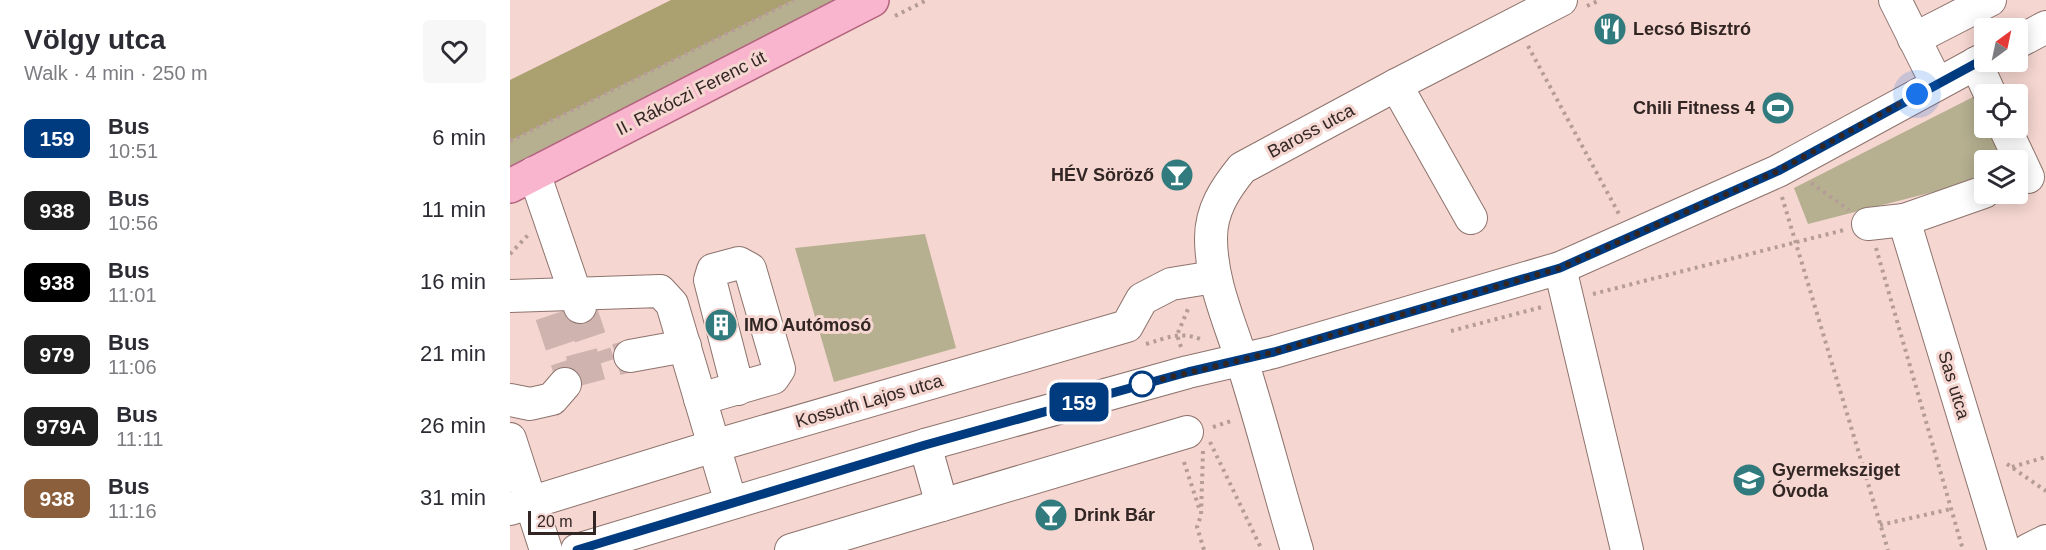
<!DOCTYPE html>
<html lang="en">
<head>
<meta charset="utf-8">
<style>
  body { margin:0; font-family:Arial,sans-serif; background:#f7f7f7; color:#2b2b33; height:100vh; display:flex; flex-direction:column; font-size:22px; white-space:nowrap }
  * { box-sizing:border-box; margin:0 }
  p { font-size:20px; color:#7c7c81 }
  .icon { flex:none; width:33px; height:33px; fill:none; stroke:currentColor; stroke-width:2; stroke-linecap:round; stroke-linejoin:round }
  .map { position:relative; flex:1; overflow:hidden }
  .sheet { display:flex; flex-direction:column; background:#fff; width:510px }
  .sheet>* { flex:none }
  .badge { padding:0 12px; border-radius:9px; font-size:21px; line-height:39px }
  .needle { width:39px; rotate:33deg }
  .buttons { position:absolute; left:1464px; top:18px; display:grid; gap:12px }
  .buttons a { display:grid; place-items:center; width:54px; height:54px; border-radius:6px; background:#fff; box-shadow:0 3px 15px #0003; font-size:30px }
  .scale { position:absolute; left:18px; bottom:15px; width:68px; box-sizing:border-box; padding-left:6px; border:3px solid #322624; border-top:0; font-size:16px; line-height:21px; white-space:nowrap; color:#322624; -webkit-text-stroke:4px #f5d6d0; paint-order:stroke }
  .you { position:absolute; width:30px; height:30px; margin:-15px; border:4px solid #fff; border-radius:50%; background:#1a73e8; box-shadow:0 0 0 9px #1a73e833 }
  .map>.badge { position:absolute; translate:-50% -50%; box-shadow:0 0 0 3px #fff }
  .round { display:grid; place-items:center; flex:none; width:63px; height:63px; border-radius:6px; background:#f7f7f7 }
  .head { display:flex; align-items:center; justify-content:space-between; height:102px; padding:0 24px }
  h1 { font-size:28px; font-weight:700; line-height:45px }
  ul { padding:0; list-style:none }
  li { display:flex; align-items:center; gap:18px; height:72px; padding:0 24px }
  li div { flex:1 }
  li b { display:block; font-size:22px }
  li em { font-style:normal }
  li .badge { min-width:66px; font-weight:700; text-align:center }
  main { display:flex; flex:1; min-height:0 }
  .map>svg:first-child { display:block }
  .green { fill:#b6b091 }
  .forest { fill:#aaa070 }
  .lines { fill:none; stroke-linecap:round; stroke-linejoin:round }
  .minor-tunnel { stroke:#ceb3ae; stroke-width:32; stroke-dasharray:32 16; stroke-linecap:butt }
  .minor-casing { stroke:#8e736d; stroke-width:34 }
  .major-casing { stroke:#b2637d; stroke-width:36 }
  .path { stroke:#b59c97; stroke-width:4; stroke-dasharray:3 4.5; stroke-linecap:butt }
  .minor { stroke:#fff; stroke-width:32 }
  .major { stroke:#fab5ce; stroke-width:33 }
  .line-casing { stroke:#fff; stroke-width:14 }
  .line { stroke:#003b80; stroke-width:9 }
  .walk { stroke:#322624; stroke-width:6; stroke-dasharray:0 10.8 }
  .stop-dot { fill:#fff; stroke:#003b80; stroke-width:3 }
  .labels { text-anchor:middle; stroke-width:6; stroke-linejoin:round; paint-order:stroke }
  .poi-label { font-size:18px; font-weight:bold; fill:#322624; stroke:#f5d6d0; text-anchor:start }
  .street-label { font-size:18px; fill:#322624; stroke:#f5d6d0 }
</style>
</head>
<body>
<main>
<section class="sheet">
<div class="head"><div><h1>Völgy utca</h1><p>Walk · 4 min · 250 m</p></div><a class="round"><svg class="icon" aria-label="heart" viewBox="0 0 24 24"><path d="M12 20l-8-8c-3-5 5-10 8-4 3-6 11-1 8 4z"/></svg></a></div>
<ul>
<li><span class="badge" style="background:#003b80;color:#fff">159</span><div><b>Bus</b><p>10:51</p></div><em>6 min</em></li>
<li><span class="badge" style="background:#1e1e1e;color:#fff">938</span><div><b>Bus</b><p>10:56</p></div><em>11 min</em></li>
<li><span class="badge" style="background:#000;color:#fff">938</span><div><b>Bus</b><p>11:01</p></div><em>16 min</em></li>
<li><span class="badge" style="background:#1e1e1e;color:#fff">979</span><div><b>Bus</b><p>11:06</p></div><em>21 min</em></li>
<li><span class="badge" style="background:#1e1e1e;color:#fff">979A</span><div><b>Bus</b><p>11:11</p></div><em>26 min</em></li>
<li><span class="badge" style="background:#8b5e3c;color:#fff">938</span><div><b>Bus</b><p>11:16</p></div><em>31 min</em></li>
</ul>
</section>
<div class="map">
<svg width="1536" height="550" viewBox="0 0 1536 550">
  <rect width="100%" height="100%" fill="#f5d6d0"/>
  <g class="green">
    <polygon points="284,0 326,0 0,166 0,141"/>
    <polygon points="1467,95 1474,111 1474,128 1482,128 1493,160 1474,160 1474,179 1298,224 1284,188"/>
    <polygon points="415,234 446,348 324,382 285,248"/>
  </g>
  <polygon class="forest" points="161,0 284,0 0,141 0,80"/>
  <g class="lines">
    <g class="minor-tunnel">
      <polyline points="70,307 89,364"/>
      <polyline points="41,315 60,372 55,384"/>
      <polyline points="60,372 120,356"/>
    </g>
    <g class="minor-casing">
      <g id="minor">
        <polyline points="1385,0 1427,84"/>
        <polyline points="1404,39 1480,0"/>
        <polyline points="1508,42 1536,27"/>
        <polyline points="1466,63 1480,94"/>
        <polyline points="886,85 961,218"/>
        <polyline points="1495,128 1518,177"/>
        <polyline points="24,173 70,307"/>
        <polyline points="1394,220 1494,550"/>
        <polyline points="1358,224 1394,220 1474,192"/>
        <polyline points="1050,268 1117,550"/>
        <polyline points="0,296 150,291 162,304 221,503"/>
        <polyline points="120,356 175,346"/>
        <polyline points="190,399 263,378 269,369 240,269 229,263 203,270 200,280 228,389"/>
        <polyline points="0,400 20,404 42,399 55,384"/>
        <polyline points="0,439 36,550"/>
        <polyline points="415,445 432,505"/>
        <polyline points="0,509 204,446 617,326 632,299 661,284 704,277"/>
        <polyline points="67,550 415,445 678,372 764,352 1050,268 1268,171 1474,59"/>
        <polyline points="281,550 677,432"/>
        <path d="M787,550C768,487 752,424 732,361C719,320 701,281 701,238C701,210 715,189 732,168L886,85L1051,0"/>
        <polyline points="1518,550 1536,541"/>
      </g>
    </g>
    <g class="major-casing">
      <polyline id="major" points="0,186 362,0"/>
    </g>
    <g class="path">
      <polyline points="1077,6 1090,0"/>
      <polyline points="385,16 417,0"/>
      <polyline points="1018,46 1109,214"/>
      <polyline points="0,141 284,0"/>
      <polyline points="1301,183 1339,210"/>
      <polyline points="1272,197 1378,550"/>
      <polyline points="1366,248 1453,550"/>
      <polyline points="0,254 19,234"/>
      <polyline points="1083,294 1334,230"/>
      <polyline points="941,331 1032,307"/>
      <path d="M636,344C657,338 669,331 690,339"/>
      <polyline points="671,347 667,335 678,309"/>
      <polyline points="703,427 724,420"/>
      <polyline points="700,442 752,550"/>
      <polyline points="693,451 691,515 687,527 694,550"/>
      <polyline points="674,462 690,511"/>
      <polyline points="1497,464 1536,491"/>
      <polyline points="1502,467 1536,457"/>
      <polyline points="1370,525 1441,509"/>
    </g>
    <use href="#minor" class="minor"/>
    <use href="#major" class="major"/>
  </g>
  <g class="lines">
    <g class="line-casing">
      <polyline id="line" points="67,550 415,445 678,372 764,352 1050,268 1268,171 1474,59"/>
    </g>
    <use href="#line" class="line"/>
    <polyline class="walk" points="632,384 764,352 1050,268 1268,171 1407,94"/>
  </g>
  <defs>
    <g id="restaurant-disc" transform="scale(1.725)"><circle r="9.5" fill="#317a7d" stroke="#f5d6d0"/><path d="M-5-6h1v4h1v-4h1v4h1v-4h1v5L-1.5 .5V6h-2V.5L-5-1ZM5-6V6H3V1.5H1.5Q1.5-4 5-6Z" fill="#fff"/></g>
    <g id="stadium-disc" transform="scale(1.725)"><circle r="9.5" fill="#317a7d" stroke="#f5d6d0"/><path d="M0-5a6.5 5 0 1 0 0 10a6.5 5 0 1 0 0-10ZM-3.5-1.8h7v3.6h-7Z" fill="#fff"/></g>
    <g id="bar-disc" transform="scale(1.725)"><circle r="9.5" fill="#317a7d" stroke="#f5d6d0"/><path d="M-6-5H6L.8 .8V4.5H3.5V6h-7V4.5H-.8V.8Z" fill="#fff"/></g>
    <g id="building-disc" transform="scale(1.725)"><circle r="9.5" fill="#317a7d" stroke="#f5d6d0"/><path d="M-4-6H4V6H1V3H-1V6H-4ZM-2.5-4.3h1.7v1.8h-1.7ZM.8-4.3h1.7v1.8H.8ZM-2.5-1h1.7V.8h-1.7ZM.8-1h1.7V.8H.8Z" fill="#fff"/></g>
    <g id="school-disc" transform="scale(1.725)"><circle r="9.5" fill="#317a7d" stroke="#f5d6d0"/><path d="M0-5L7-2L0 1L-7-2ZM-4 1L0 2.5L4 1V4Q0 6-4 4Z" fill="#fff"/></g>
  </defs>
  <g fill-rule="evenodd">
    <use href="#restaurant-disc" x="1100" y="29"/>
    <use href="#stadium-disc" x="1268" y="108"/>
    <use href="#bar-disc" x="667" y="175"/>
    <use href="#building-disc" x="211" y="325"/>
    <use href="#school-disc" x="1239" y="480"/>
    <use href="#bar-disc" x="541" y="515"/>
  </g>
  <circle class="stop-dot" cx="632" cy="384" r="12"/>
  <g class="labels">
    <g class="poi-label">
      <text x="1123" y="35">Lecsó Bisztró</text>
      <text x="1245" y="114" text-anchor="end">Chili Fitness 4</text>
      <text x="644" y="181" text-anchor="end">HÉV Söröző</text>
      <text x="234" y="331">IMO Autómosó</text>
      <text x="1262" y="476">Gyermeksziget<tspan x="1262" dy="21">Óvoda</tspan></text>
      <text x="564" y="521">Drink Bár</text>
    </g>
    <g class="street-label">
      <text transform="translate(181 93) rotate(-27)" y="6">II. Rákóczi Ferenc út</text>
      <text transform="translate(801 131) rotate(-28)" y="6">Baross utca</text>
      <text transform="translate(1444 385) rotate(73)" y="6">Sas utca</text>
      <text transform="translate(359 401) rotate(-16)" y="6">Kossuth Lajos utca</text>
    </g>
  </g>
</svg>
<div class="buttons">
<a><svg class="needle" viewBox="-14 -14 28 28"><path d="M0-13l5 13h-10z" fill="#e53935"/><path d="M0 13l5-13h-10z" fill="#7c7c81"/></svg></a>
<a><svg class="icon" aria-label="locate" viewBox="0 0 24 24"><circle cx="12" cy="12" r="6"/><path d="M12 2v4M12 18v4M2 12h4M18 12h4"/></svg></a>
<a><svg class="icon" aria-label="layers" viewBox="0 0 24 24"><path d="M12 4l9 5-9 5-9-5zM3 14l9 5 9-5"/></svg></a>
</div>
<div class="scale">20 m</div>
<div class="you" style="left:1407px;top:94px"></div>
<b class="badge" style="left:569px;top:402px;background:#003b80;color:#fff">159</b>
</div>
</main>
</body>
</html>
